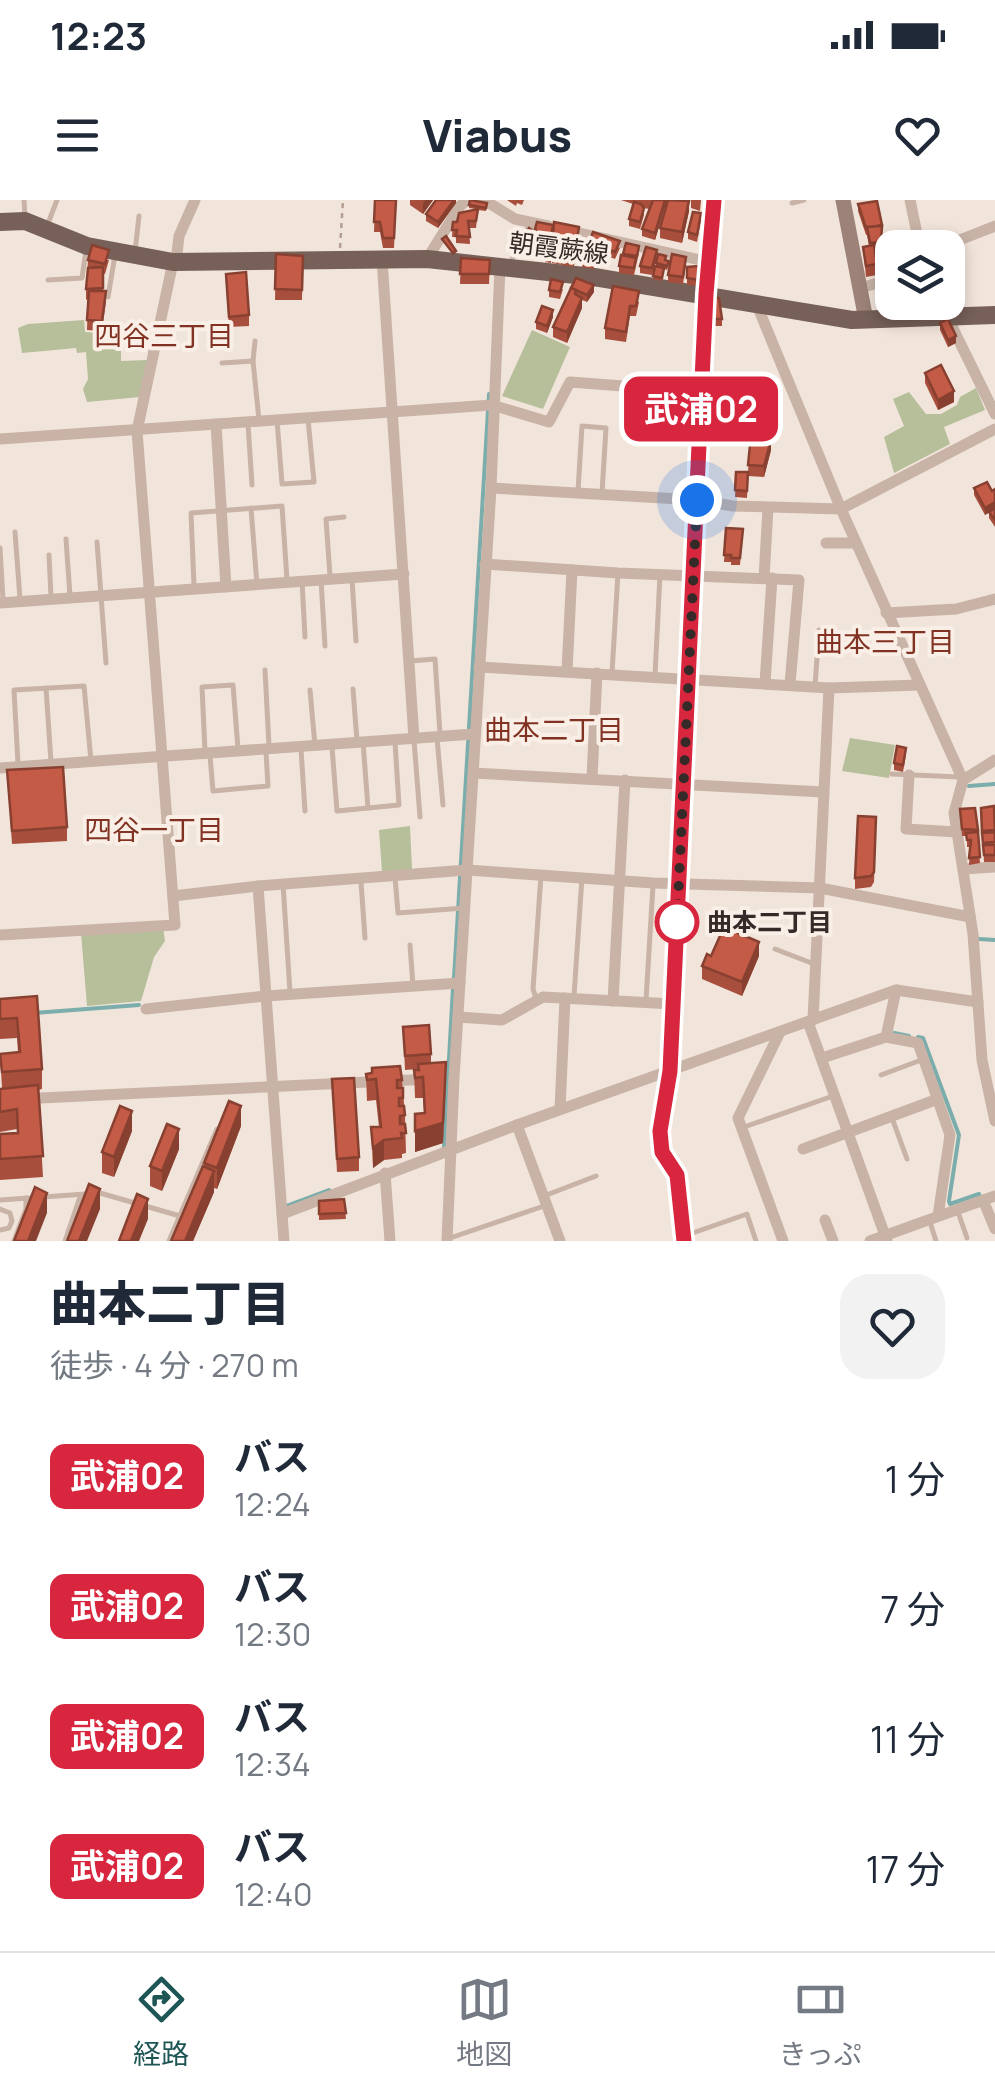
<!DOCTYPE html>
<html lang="ja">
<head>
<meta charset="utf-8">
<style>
  body { margin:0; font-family:Manrope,"Noto Sans JP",sans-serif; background:#f2f2f3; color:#1f2937; height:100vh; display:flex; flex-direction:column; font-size:38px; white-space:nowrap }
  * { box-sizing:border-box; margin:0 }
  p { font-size:32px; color:#747a83 }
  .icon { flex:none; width:55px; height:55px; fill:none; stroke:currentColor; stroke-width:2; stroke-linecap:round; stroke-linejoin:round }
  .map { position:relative; height:1041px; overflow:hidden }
  .details { display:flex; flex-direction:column; background:#fff; flex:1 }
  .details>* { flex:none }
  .badge { padding:0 20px; border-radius:15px; font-size:35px; line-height:65px }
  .controls { position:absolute; left:875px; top:30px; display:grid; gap:20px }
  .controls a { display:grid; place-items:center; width:90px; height:90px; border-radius:20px; background:#fff; box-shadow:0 5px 15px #0003; font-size:50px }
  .you { position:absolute; width:50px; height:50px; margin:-25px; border:8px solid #fff; border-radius:50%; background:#1a73e8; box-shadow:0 0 0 15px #1a73e833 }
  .map>.badge { position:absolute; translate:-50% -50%; box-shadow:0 0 0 5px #fff }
  .round { display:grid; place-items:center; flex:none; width:105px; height:105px; border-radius:30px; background:#f2f2f3 }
  .head { display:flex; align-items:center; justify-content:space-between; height:170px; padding:0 50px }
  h1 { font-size:48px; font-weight:800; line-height:75px }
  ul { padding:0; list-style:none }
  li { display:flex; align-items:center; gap:30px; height:130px; padding:0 50px }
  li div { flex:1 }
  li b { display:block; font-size:38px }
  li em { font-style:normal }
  li .badge { min-width:110px; font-weight:700; text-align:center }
  .status { display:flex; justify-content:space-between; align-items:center; height:70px; padding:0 50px; background:#fff; direction:ltr }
  .status svg { height:28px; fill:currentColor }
  header { display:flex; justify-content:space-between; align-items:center; height:130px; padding:0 50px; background:#fff; font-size:45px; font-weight:800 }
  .dock { display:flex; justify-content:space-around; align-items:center; height:140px; border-top:2px solid #e0e1e3; background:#fff; font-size:28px; color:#747a83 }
  .dock a { display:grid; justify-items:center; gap:5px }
  .dock .selected { color:#1e5555 }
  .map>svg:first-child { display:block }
  .green { fill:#b6bf9a }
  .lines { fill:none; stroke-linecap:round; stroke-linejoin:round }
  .stream { stroke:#7aadab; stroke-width:4 }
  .path { stroke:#b49d91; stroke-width:2.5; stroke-dasharray:5 5; stroke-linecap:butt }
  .service { stroke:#c8b3a6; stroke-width:5 }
  .minor { stroke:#c8b3a6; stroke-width:11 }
  .secondary { stroke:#9c8278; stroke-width:15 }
  .primary { stroke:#766058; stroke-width:18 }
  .wall { fill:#a84e3c }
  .shaded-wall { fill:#884031 }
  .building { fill:#c35b46; stroke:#884031; stroke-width:2.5 }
  .line-casing { stroke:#fff; stroke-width:22 }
  .line { stroke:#d7263d; stroke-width:15 }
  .walk { stroke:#352a27; stroke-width:10; stroke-dasharray:0 18 }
  .stop-dot { fill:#fff; stroke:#d7263d; stroke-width:5 }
  .labels { text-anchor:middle; stroke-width:8; stroke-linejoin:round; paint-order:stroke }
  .street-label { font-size:25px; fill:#352a27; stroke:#f9efe6 }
  .stop-label { font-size:25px; font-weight:bold; fill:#352a27; stroke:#f9efe6; text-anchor:start }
  .neighbourhood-label { font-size:28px; fill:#823222; stroke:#f9efe6 }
</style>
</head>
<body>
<div class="status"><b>12:23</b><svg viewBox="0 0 49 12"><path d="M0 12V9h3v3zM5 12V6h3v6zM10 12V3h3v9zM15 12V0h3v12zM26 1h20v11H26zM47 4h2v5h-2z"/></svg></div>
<header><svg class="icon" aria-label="menu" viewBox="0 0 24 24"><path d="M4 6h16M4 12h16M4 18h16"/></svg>Viabus<svg class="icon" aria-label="heart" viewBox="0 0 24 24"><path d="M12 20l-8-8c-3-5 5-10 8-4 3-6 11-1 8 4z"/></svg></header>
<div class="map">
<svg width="995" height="1041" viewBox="0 0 995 1041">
  <rect width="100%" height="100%" fill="#f1e4da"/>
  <g class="green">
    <polygon points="84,120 85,132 121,135 121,161 148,160 140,197 87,202 83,189 88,179 86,152 77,153 76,148 22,153 18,128 28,124"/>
    <polygon points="532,130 570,147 543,209 502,196"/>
    <polygon points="976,188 985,210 944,227 950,244 894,273 884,237 904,226 893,199 909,192 926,214 941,214 957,205 960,197"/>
    <polygon points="850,538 895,545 889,578 842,571"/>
    <polygon points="410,626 412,669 382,672 379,630"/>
    <polygon points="163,727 165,741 154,757 141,801 87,806 81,733"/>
  </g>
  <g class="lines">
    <g class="stream">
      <polyline points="969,586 995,584"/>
      <polyline points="979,739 995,740"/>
      <polyline points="454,778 489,194"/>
      <polyline points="34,813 139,805"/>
      <polyline points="894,833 909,836"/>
      <polyline points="918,837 923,838 959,935 949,1001 950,1004 979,994 981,1000"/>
      <polyline points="444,948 453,788"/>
      <polyline points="286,1006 329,990"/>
    </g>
    <polyline class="path" points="340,48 343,0"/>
    <g class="service">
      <polyline points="24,0 25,18"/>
      <polyline points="792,3 804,0"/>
      <polyline points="47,26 57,0"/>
      <polyline points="135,52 139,16"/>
      <polyline points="509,65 529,25"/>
      <polyline points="48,80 82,78 86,50"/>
      <polyline points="108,97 115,55"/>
      <polyline points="255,141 253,161 259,220"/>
      <polyline points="222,163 253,161"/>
      <polyline points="277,220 282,284 314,282 308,219"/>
      <polyline points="248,224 252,285"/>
      <polyline points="578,291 582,226 606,228 602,293"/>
      <polyline points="251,308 257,385"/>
      <polyline points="15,332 20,399"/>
      <polyline points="66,339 70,396"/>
      <polyline points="97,342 106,463"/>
      <polyline points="0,348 3,400"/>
      <polyline points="49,355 51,397"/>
      <polyline points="330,376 326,319 344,317"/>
      <polyline points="352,379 356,441"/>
      <polyline points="321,380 325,446"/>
      <polyline points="302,381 305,437"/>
      <polyline points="194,386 191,313 282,306 287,380"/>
      <polyline points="410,461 435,459 440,534"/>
      <polyline points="265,470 269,546"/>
      <polyline points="612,473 618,373"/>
      <polyline points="655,476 660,374"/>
      <polyline points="815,486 819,430"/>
      <polyline points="46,488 51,562"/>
      <polyline points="353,489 357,541"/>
      <polyline points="310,490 315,546"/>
      <polyline points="437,538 443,605"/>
      <polyline points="414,540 420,617"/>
      <polyline points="363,542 368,608"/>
      <polyline points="332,547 337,611 399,605 395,542"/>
      <polyline points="301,549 305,611"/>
      <polyline points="205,551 202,487 233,485 238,549"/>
      <polyline points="210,556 213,591 268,586 266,552"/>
      <polyline points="18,564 14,490 84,486 91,561"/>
      <polyline points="892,574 959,577"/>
      <polyline points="395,677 398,713 464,708"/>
      <polyline points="361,682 365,738"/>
      <polyline points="283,684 290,792"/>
      <polyline points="410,745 413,786"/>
      <polyline points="775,749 814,764"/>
      <polyline points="574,796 582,677"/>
      <polyline points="536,798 533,789 541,675"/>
      <polyline points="646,800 653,686"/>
      <polyline points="881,875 924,859"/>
      <polyline points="892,918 907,959"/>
      <polyline points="744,927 833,896"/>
      <polyline points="544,996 596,976"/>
      <polyline points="0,1000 100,993 180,1016"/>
      <polyline points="0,1009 10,1013 12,1021 9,1028 0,1030"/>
      <polyline points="958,1012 967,1038"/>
      <polyline points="930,1022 936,1041"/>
      <polyline points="687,1035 747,1014 756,1041"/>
      <polyline points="450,1038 544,1006"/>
      <polyline points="14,1041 26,1009 26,998"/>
      <polyline points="65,1041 80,997"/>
      <polyline points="169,1041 217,929"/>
    </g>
    <g class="minor">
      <polyline points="484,0 515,19 548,26"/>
      <polyline points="910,0 920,48"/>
      <polyline points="566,30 709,62"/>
      <polyline points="948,50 957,41 995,26"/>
      <polyline points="382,59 414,539"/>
      <polyline points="427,59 460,6 467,0"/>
      <polyline points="176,62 179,36 195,0"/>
      <polyline points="860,88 892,79"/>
      <polyline points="940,102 995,214"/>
      <polyline points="756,103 841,309 963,580"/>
      <polyline points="216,224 226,387"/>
      <polyline points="0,239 492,205 549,222 570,182 702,192"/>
      <polyline points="491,288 697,300 733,306 841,309 995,229"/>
      <polyline points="826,343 856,343"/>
      <polyline points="485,364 618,373 799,380 790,484"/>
      <polyline points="764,378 768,308"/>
      <polyline points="0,403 404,374"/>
      <polyline points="886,413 956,409 995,399"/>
      <polyline points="479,467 829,488 920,485"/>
      <polyline points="567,471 572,370"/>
      <polyline points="765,483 772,378"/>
      <polyline points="995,560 963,580 954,613 973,734 982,860 995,921"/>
      <polyline points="0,568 474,534"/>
      <polyline points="473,573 823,592"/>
      <polyline points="909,575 906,629 957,632"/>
      <polyline points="592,578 597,473"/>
      <polyline points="963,669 995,667"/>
      <polyline points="258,686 284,1041"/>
      <polyline points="173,696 258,686 467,670 653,683 820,688 970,717"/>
      <polyline points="0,735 175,725 137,231 173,62"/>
      <polyline points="613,801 625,580"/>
      <polyline points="146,809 266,796 460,783"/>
      <polyline points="458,817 502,820 543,797 673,804"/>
      <polyline points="813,820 829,488"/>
      <polyline points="808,822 887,1041"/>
      <polyline points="780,832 738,918 783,1041"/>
      <polyline points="886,837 896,790"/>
      <polyline points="822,858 886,837 918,843 950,935 938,1016"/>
      <polyline points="0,900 430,879"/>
      <polyline points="560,909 565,798"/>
      <polyline points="517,925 560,1041"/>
      <polyline points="803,949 938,899"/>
      <polyline points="385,973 390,1041"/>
      <polyline points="983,1000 995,1029"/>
      <polyline points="282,1014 517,925 896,790 978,802"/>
      <polyline points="825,1020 833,1041"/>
      <polyline points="447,1041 454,878 491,288 500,66"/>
      <polyline points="684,1041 677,975 662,953 659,931 670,871 706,95 714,0"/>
      <polyline points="870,1041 995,996"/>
    </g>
    <polyline class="secondary" points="843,0 866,120"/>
    <polyline class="primary" points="0,22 25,21 87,46 173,62 427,59 594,77 852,120 995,115"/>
  </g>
  <g class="wall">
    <polygon points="375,0 396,0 394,48 383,48 380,32 374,32"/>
    <polygon points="410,0 433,0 423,14 410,5"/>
    <polygon points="456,0 456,3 438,28 426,21 426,14"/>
    <polygon points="470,0 487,3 486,11 478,10 476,28 469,28 470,44 456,43 456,37 452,37 453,22 457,22 476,9 469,8"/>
    <polygon points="507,0 524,0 522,5 517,3 516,6"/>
    <polygon points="621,0 653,0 649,9 644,8 644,15 640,29 629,26 629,19 633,4"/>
    <polygon points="653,0 689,0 689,11 682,43 660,38 660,28 667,0 655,40 642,36 642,29"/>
    <polygon points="691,0 701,0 700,11 691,8"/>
    <polygon points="858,4 882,26 881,52 875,53 877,75 866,77 863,47 869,46 867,35 866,35 858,11"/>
    <polygon points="701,20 697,42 688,39 688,32"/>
    <polygon points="535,29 553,32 579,40 580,51 573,67 552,63 552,53 551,63 545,62 548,41 539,41 537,38 525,58 518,53 518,46 535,32"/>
    <polygon points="593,32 620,48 615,59 600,53 593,69 582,67 582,60"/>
    <polygon points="626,43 639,53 634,75 619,73 619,66 623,56"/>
    <polygon points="276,54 303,56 302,100 275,100"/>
    <polygon points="658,54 669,65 667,70 664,69 662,81 653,79"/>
    <polygon points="657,57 652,75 640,73 640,66"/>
    <polygon points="461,58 490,60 489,84 460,84"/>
    <polygon points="88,60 109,60 105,74 103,74 103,91 106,102 102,131 87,130 88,99 86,100 86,89"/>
    <polygon points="686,64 683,84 668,82 668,75"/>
    <polygon points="699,66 699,86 687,85 687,67"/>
    <polygon points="576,78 594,92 587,102 582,100 582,108 567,143 553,137 553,127"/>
    <polygon points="226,84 249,115 249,126 229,127"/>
    <polygon points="613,86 639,102 636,116 630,116 626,142 605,139 605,128"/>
    <polygon points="563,89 560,99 549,97 549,90"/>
    <polygon points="712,98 722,119 722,126 713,126"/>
    <polygon points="553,117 547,133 536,129 536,122"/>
    <polygon points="940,123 956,143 948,147 940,130"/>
    <polygon points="925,173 954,202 938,210 925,183"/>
    <polygon points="731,208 731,237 711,236 712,212"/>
    <polygon points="732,212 759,234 757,236 767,240 771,250 764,277 748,276 747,298 735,297 736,272 748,272 750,241 747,242 746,239 743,241 734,228"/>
    <polygon points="974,288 992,291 995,289 995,327 989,318 989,312 985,315 974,295"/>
    <polygon points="726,328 743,329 740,365 731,365 731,362 724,362"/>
    <polygon points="906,555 903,572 894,570 894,563"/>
    <polygon points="7,570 67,627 67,641 12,644"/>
    <polygon points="994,606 995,662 984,662 981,608"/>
    <polygon points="975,608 980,663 969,665 970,647 967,647 967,636 962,636 960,609"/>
    <polygon points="876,627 874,682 871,687 855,689 855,678"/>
    <polygon points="711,756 759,756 742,796 702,779 702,766"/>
    <polygon points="37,796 42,869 42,889 38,890 43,977 0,980 0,934 17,933 17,929 0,932 0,888 2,888 0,854 18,852 17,838 0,839 0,799"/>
    <polygon points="403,827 431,854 431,863 446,882 443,943 415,952 415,914 424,913 423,898 415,898 414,870 418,869 405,870"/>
    <polygon points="366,874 402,880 405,915 406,953 402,954 402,958 384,960 373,968 371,927 379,927 376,900 367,901"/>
    <polygon points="332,879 359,957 359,971 337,972"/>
    <polygon points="241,926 217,989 214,988 214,992 193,1041 171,1041 204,967 204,963"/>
    <polygon points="132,931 114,977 102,973 102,952"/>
    <polygon points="179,949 162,991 150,986 150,966"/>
    <polygon points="344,999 346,1019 319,1020 319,1001"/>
  </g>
  <g class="shaded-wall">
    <polygon points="425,0 433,0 423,14 423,4"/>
    <polygon points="454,0 456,0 456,3 438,28 438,22"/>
    <polygon points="665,0 667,0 655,40 655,33"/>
    <polygon points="689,1 689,11 682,43 682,32"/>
    <polygon points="579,27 578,46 580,40 580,51 573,67 573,56"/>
    <polygon points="537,33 537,40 525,58 525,51"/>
    <polygon points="600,46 600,53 593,69 593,62"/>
    <polygon points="594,85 594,92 587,102 587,95"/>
    <polygon points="956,89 956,95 948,100 948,93"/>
    <polygon points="582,98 582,108 567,143 567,132"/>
    <polygon points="553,110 553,117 547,133 547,126"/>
    <polygon points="956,136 956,143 948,147 948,140"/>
    <polygon points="954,191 954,202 938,210 938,200"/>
    <polygon points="759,228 759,234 747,242 747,236"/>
    <polygon points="771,240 771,250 764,277 764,266"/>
    <polygon points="995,302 995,309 985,315 985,308"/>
    <polygon points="759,742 759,756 742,796 742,782"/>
    <polygon points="446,862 443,943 415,952 415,931 443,923"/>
    <polygon points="241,906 241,926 217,989 217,968"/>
    <polygon points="132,911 132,931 114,977 114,957"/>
    <polygon points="179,929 179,949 162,991 162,971"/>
    <polygon points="384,940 384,960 373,968 373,948"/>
    <polygon points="214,971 214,992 193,1041 185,1041"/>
    <polygon points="100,989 100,1009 87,1041 79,1041"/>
    <polygon points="47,993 47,1013 36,1041 28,1041"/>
    <polygon points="148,999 148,1019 139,1041 131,1041"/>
  </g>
  <g class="building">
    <polygon points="375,0 396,0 394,38 383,38 380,22 374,22"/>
    <polygon points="436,0 454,0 438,22 426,14"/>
    <polygon points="470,0 487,3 486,8 469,5"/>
    <polygon points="653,0 665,0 655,33 642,29"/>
    <polygon points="668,0 689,1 682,32 660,28"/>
    <polygon points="877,1 882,25 866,28 858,4"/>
    <polygon points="634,2 641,4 644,8 640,22 629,19"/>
    <polygon points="478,9 476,21 468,21 470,37 456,36 457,30 452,30 453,22 457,22 459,13"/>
    <polygon points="693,12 701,13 697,35 688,32"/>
    <polygon points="537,22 553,25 552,31 554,32 553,42 551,56 545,55 549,34 539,34 535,29"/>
    <polygon points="554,22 579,27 577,39 580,40 573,56 552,52"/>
    <polygon points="882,26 881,42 870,43 867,27"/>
    <polygon points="529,28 537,33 525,51 518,46"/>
    <polygon points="593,32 620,41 615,52 600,46 593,62 582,60"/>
    <polygon points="446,36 456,51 453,53 442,39"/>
    <polygon points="626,43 639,46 637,56 623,54"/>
    <polygon points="92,45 109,50 105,64 88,60"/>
    <polygon points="874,45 877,64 866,66 863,47"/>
    <polygon points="646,47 657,50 652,68 640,66"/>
    <polygon points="276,54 303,56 302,90 275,89"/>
    <polygon points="658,54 666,56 665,60 669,61 667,66 656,63"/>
    <polygon points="672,54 686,57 683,77 668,75"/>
    <polygon points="621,55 636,58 634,68 619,66"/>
    <polygon points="461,58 490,60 489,74 460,74"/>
    <polygon points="655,66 664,68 662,78 653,76"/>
    <polygon points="699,66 699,80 687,78 687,67"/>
    <polygon points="103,67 103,88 86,89 88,68"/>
    <polygon points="246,72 249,115 229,117 226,74"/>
    <polygon points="949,73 956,89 948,93 948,74"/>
    <polygon points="576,78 594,85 587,95 571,88"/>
    <polygon points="551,79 563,82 560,92 549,90"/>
    <polygon points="613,86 639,91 636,106 630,106 626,132 605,128"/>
    <polygon points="571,88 576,90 575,94 582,98 567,132 553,127"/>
    <polygon points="89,91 106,91 102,121 87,120"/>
    <polygon points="712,98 719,98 722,119 713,119"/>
    <polygon points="542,106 553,110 547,126 536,122"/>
    <polygon points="948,119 956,136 948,140 940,123"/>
    <polygon points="941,165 954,191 938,200 925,173"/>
    <polygon points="743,204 759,228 747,236 746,232 743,234 734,221 737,219 732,212"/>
    <polygon points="724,207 731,208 731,230 711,229 712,212 718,212"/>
    <polygon points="751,235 767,236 767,240 771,240 764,266 748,265"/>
    <polygon points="736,272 748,272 747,291 735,290"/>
    <polygon points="987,282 992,291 995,289 995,302 985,308 974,288"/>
    <polygon points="995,308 995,320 989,312"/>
    <polygon points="726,328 743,329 740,358 731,358 731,355 724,355"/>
    <polygon points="897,546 906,548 903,565 894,563"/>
    <polygon points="63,567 67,627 12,631 7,570"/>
    <polygon points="994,606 995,630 982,631 981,608"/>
    <polygon points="975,608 978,630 962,629 960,609"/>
    <polygon points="858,616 876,617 874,672 871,676 855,678"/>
    <polygon points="978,632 980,657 969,658 971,640 967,640 966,633"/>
    <polygon points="995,632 995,642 983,643 982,633"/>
    <polygon points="983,645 995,645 995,655 984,655"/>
    <polygon points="724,727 759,742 742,782 702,766 707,754 711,756"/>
    <polygon points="37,796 42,869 2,872 0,854 20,852 17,818 0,819 0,799"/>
    <polygon points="429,825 431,854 405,856 403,827"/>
    <polygon points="446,862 443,923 415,931 415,914 425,913 423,877 415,878 414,870 419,870 418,864"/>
    <polygon points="400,866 402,880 397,880 397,888 403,888 403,898 399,898 399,906 404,906 405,915 400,916 400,924 405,924 406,933 401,933 402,938 384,940 373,948 371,927 381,927 376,879 367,880 366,874 372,873 372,868"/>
    <polygon points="354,878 359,957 337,959 332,879"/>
    <polygon points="38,885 43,956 0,959 0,934 18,933 17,909 0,912 0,889"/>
    <polygon points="229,901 241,906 217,968 204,963"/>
    <polygon points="120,906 132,911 114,957 102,952"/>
    <polygon points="167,924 179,929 162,971 150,966"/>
    <polygon points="203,966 214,971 185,1041 171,1041"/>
    <polygon points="89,984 100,989 79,1041 67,1041"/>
    <polygon points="35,987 47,993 28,1041 14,1041"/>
    <polygon points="137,994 148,999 131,1041 119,1041"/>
    <polygon points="344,999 346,1013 319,1014 319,1001"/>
  </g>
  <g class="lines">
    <g class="line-casing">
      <polyline id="line" points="684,1041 677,975 662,952 660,931 670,871 706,94 714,0"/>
    </g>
    <use href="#line" class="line"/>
    <polyline class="walk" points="677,722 697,300"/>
  </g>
  <circle class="stop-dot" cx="677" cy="722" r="20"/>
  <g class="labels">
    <g class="street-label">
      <text transform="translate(559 48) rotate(7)" y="9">朝霞蕨線</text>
    </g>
    <g class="stop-label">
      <text x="707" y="731">曲本二丁目</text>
    </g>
    <g class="neighbourhood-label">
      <text x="164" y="146">四谷三丁目</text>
      <text x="885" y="452">曲本三丁目</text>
      <text x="554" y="540">曲本二丁目</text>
      <text x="154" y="640">四谷一丁目</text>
    </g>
  </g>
</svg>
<div class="controls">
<a><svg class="icon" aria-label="layers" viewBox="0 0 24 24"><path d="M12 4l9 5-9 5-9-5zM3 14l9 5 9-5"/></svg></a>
</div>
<div class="you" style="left:697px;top:300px"></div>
<b class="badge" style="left:701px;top:209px;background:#d7263d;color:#fff">武浦02</b>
</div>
<section class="details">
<div class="head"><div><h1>曲本二丁目</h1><p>徒歩 · 4 分 · 270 m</p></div><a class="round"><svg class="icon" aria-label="heart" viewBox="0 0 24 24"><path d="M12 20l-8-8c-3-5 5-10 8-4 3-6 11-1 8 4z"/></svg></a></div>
<ul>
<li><span class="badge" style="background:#d7263d;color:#fff">武浦02</span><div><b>バス</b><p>12:24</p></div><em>1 分</em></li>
<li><span class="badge" style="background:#d7263d;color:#fff">武浦02</span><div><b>バス</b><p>12:30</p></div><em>7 分</em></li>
<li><span class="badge" style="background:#d7263d;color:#fff">武浦02</span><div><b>バス</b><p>12:34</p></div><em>11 分</em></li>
<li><span class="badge" style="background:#d7263d;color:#fff">武浦02</span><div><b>バス</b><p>12:40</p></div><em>17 分</em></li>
</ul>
</section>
<nav class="dock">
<a class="selected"><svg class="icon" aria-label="directions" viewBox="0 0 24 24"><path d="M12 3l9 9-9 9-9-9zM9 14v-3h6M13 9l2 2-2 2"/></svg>経路</a>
<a><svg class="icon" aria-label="map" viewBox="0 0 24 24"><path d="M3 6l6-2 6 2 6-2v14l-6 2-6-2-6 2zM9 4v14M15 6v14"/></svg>地図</a>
<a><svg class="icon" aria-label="tickets" viewBox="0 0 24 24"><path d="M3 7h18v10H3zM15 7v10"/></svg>きっぷ</a>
</nav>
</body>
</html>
